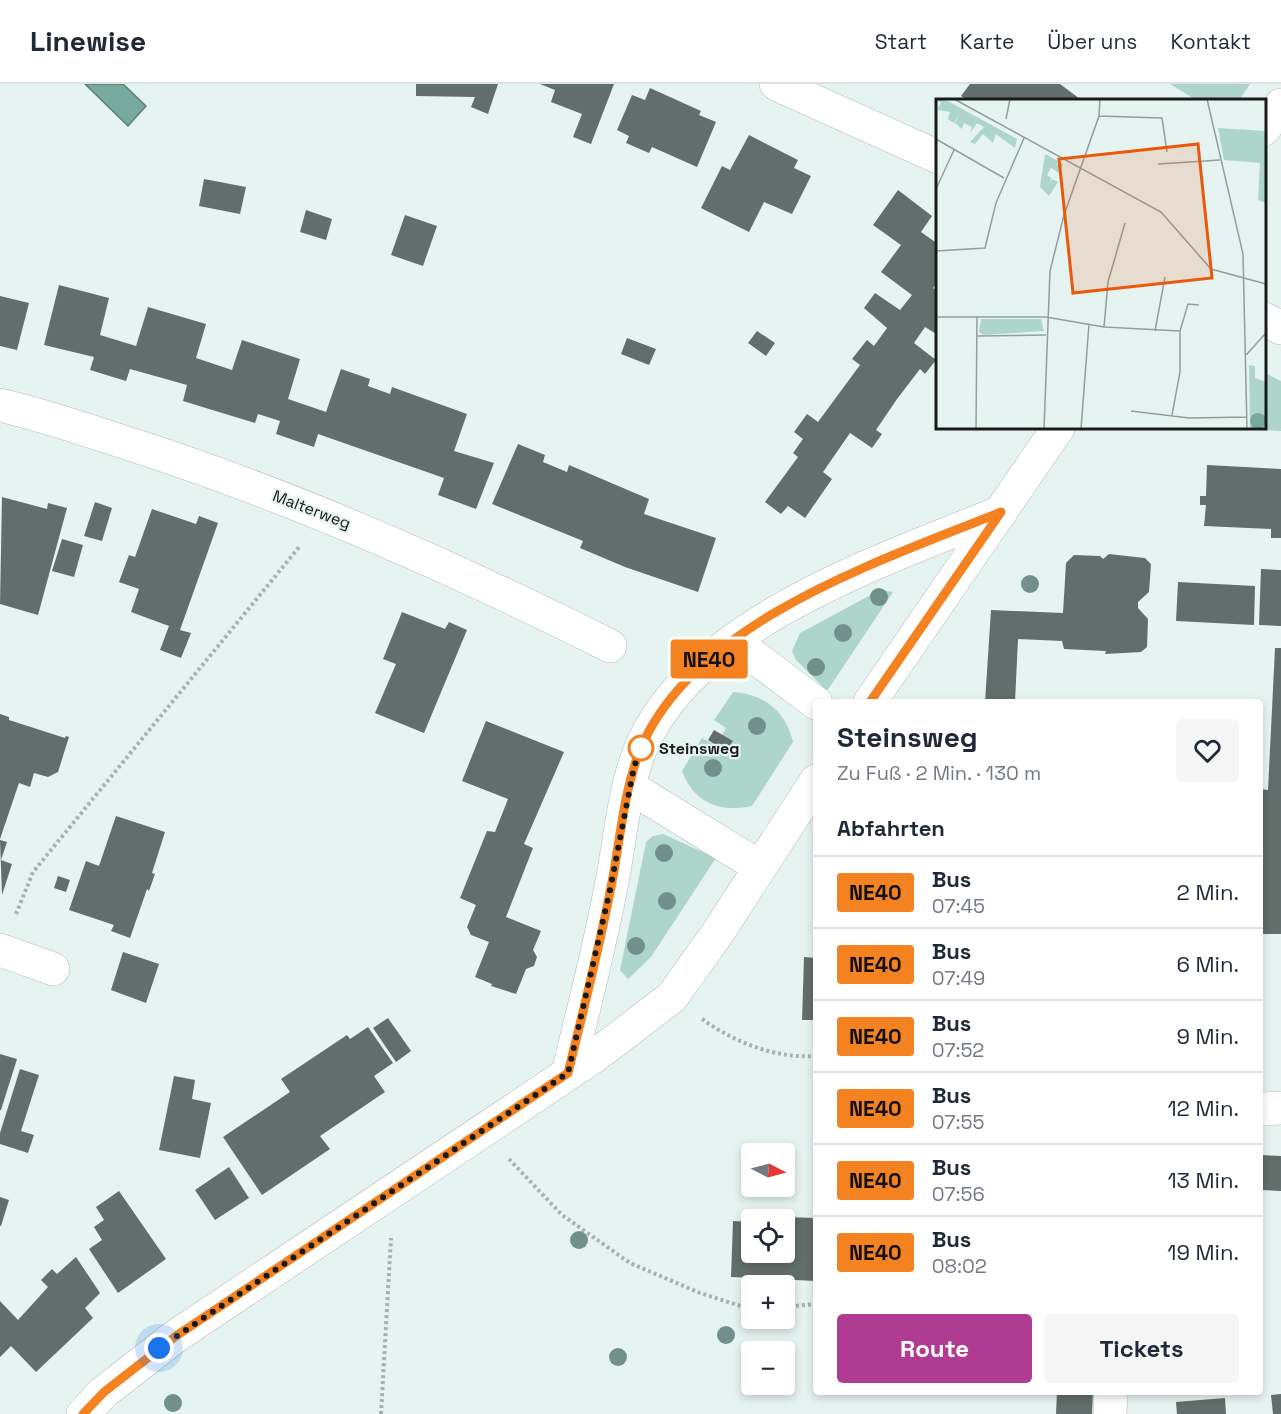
<!DOCTYPE html>
<html lang="de">
<head>
<meta charset="utf-8">
<style>
  body { margin:0; font-family:"Space Grotesk",sans-serif; background:#f6f6f7; color:#1f2937; height:100vh; display:flex; flex-direction:column; font-size:22px; white-space:nowrap }
  * { box-sizing:border-box; margin:0 }
  p { font-size:20px; color:#747a83 }
  .icon { flex:none; width:33px; height:33px; fill:none; stroke:currentColor; stroke-width:2; stroke-linecap:round; stroke-linejoin:round }
  .map { position:relative; flex:1; overflow:hidden }
  .sheet { position:absolute; left:813px; top:615px; width:450px; height:696px; display:flex; flex-direction:column; background:#fff; border-radius:6px; box-shadow:0 3px 9px #0003 }
  .sheet>* { flex:none }
  .badge { padding:0 12px; border-radius:4px; font-size:21px; line-height:39px }
  .needle { width:39px; rotate:96deg }
  .tools { position:absolute; left:741px; top:1059px; display:grid; gap:12px }
  .tools a { display:grid; place-items:center; width:54px; height:54px; border-radius:6px; background:#fff; box-shadow:0 3px 9px #0003; font-size:30px }
  .you { position:absolute; width:30px; height:30px; margin:-15px; border:4px solid #fff; border-radius:50%; background:#1a73e8; box-shadow:0 0 0 9px #1a73e833 }
  .map>.badge { position:absolute; translate:-50% -50%; box-shadow:0 0 0 3px #fff }
  h2 { padding:0 24px; font-size:22px; line-height:54px }
  .round { display:grid; place-items:center; flex:none; width:63px; height:63px; border-radius:6px; background:#f6f6f7 }
  .overview { display:flex; align-items:center; justify-content:space-between; height:102px; padding:0 24px }
  h1 { font-size:28px; font-weight:700; line-height:45px }
  .cta { display:flex; gap:12px; margin-top:auto; padding:12px 24px }
  .cta a { flex:1; height:69px; border-radius:6px; background:#b03b92; color:#fff; font-size:24px; font-weight:700; line-height:69px; text-align:center }
  .cta a+a { background:#f6f6f7; color:#1f2937 }
  ul { padding:0; list-style:none }
  li { display:flex; align-items:center; gap:18px; height:72px; padding:0 24px; border-top:2px solid #e0e1e3 }
  li div { flex:1 }
  li b { display:block; font-size:22px }
  li em { font-style:normal }
  li .badge { min-width:66px; font-weight:700; text-align:center }
  header { display:flex; align-items:center; gap:36px; box-sizing:border-box; height:84px; padding:0 30px; background:#fff; border-bottom:2px solid #e0e1e3 }
  header strong { font-size:28px }
  nav { display:flex; gap:33px; margin-inline-start:auto; font-size:21px }
  .map>svg:first-child { display:block }
  .green { fill:#aed5cc }
  .water { fill:#78a99f; stroke:#5b7f77; stroke-width:1.5 }
  .building { fill:#626e6b }
  .lines { fill:none; stroke-linecap:round; stroke-linejoin:round }
  .minor-casing { stroke:#b0bdba; stroke-width:34 }
  .major-casing { stroke:#b0bdba; stroke-width:34 }
  .path { stroke:#a6b1af; stroke-width:4; stroke-dasharray:3 3; stroke-linecap:butt }
  .minor { stroke:#fff; stroke-width:33 }
  .major { stroke:#fff; stroke-width:33 }
  .tree { fill:#71908b }
  .line-casing { stroke:#fff; stroke-width:14 }
  .line { stroke:#f58220; stroke-width:9 }
  .walk { stroke:#171c1b; stroke-width:6; stroke-dasharray:0 10.8 }
  .stop-dot { fill:#fff; stroke:#f58220; stroke-width:3 }
  .labels { text-anchor:middle; stroke-width:4.5; stroke-linejoin:round; paint-order:stroke }
  .street-label { font-size:16px; fill:#171c1b; stroke:#e6f4f1 }
  .stop-label { font-size:16px; font-weight:bold; fill:#171c1b; stroke:#e6f4f1; text-anchor:start }
  .inset-road { fill:none; stroke:#939e9b; stroke-width:1.5 }
  .view { fill:#e8590c; fill-opacity:0.15; stroke:#e8590c; stroke-width:3 }
  .inset-edge { fill:none; stroke:#171c1b; stroke-width:3 }
</style>
</head>
<body>
<header>
<strong>Linewise</strong>
<nav><a>Start</a><a>Karte</a><a>Über uns</a><a>Kontakt</a></nav>
</header>
<div class="map">
<svg width="1281" height="1330" viewBox="0 0 1281 1330">
  <rect width="100%" height="100%" fill="#e6f4f1"/>
  <g class="green">
    <polygon points="1170,0 1250,0 1239,16 1196,16"/>
    <polygon points="1265,289 1281,297 1281,347 1211,344 1264,344"/>
    <polygon points="880,506 893,508 827,607 796,576 792,567 800,549"/>
    <path d="M733,608C764,610 786,627 793,658L752,722C720,729 694,719 682,687L702,654L726,667L733,658L722,651L726,644L714,636Z"/>
    <polygon points="663,750 716,774 651,873 628,895 620,886 646,758 653,752"/>
  </g>
  <polygon class="water" points="85,0 123,0 146,22 128,42"/>
  <g class="building">
    <polygon points="416,0 498,0 488,30 471,23 475,13 416,12"/>
    <polygon points="540,0 614,0 591,60 573,53 582,30 551,18 555,6"/>
    <polygon points="970,0 1060,0 1080,15 967,16 961,12"/>
    <polygon points="650,4 701,27 699,31 716,38 697,83 652,63 649,69 626,59 629,52 617,46 632,11 645,16"/>
    <polygon points="749,51 798,76 794,84 811,92 792,130 764,118 749,148 701,124 722,82 730,86"/>
    <polygon points="204,95 246,103 240,130 199,122"/>
    <polygon points="898,106 932,132 921,148 938,160 938,197 933,204 938,207 938,251 925,243 914,259 936,276 925,290 920,285 897,315 876,346 882,350 872,364 850,349 823,388 832,395 805,434 788,422 781,430 765,418 798,373 793,369 803,355 794,348 807,330 818,338 860,281 852,275 867,256 874,262 887,244 864,224 875,209 900,226 912,211 881,188 901,161 873,141"/>
    <polygon points="306,126 332,135 326,156 300,148"/>
    <polygon points="405,131 437,142 423,182 391,171"/>
    <polygon points="59,201 109,214 100,251 136,262 148,223 206,240 196,274 232,286 242,256 300,275 288,315 326,328 341,285 370,295 368,302 390,310 392,303 467,330 454,367 494,379 476,425 438,411 444,394 318,350 314,363 276,350 280,337 258,330 255,339 183,317 187,301 130,285 126,297 90,286 94,273 44,261"/>
    <polygon points="0,212 29,219 17,266 0,262"/>
    <polygon points="757,247 775,259 766,272 748,259"/>
    <polygon points="627,254 656,265 649,281 621,270"/>
    <polygon points="518,360 545,371 543,378 567,388 569,381 649,415 644,430 716,454 698,508 625,483 580,464 583,457 492,420"/>
    <polygon points="1207,381 1281,385 1281,454 1271,454 1271,445 1204,442 1206,421 1200,421 1200,412 1206,412"/>
    <polygon points="2,413 47,425 48,419 67,424 38,531 0,520"/>
    <polygon points="95,418 112,424 102,457 84,452"/>
    <polygon points="152,425 196,440 199,432 218,439 180,546 191,549 181,574 160,566 169,542 131,528 139,505 119,498 129,471 135,473"/>
    <polygon points="62,455 83,461 74,493 52,487"/>
    <polygon points="1109,470 1145,474 1151,480 1149,508 1138,518 1138,524 1148,535 1147,563 1141,568 1105,570 1106,567 1064,565 1062,557 1018,555 1015,618 985,618 991,526 1063,529 1066,479 1074,471 1100,472 1103,475"/>
    <polygon points="1261,485 1281,486 1281,542 1259,541"/>
    <polygon points="1178,498 1255,502 1254,541 1176,537"/>
    <polygon points="402,528 445,545 449,538 467,546 424,649 375,629 396,580 383,575"/>
    <polygon points="1275,564 1281,564 1281,850 1260,850 1260,705 1268,706"/>
    <polygon points="0,630 9,633 9,636 65,654 66,652 69,653 58,688 48,693 34,689 30,703 19,699 0,755"/>
    <polygon points="486,637 564,668 524,760 533,764 506,833 541,847 533,866 537,873 534,882 526,885 516,910 491,902 492,900 475,893 489,858 471,851 467,843 476,821 460,814 487,747 495,748 508,715 462,697"/>
    <polygon points="714,646 733,657 726,668 708,656"/>
    <polygon points="116,732 165,748 152,789 155,790 149,807 147,805 130,854 111,847 114,841 69,826 86,777 99,782"/>
    <polygon points="0,756 7,758 1,776 12,780 2,811"/>
    <polygon points="58,792 70,796 66,808 54,804"/>
    <polygon points="123,868 159,880 146,919 111,906"/>
    <polygon points="804,873 816,874 816,936 802,936"/>
    <polygon points="388,934 411,967 396,978 373,944"/>
    <polygon points="368,943 393,979 374,992 385,1008 320,1052 330,1065 262,1111 223,1053 290,1008 281,995 347,951 350,955"/>
    <polygon points="0,970 17,975 1,1026 0,1026"/>
    <polygon points="20,985 39,991 21,1047 34,1051 28,1069 0,1060 0,1049"/>
    <polygon points="174,992 195,996 192,1015 211,1019 200,1074 159,1066"/>
    <polygon points="1260,1071 1281,1072 1281,1107 1260,1106"/>
    <polygon points="229,1083 249,1114 215,1136 195,1106"/>
    <polygon points="119,1107 166,1175 118,1209 89,1165 102,1156 94,1143 104,1136 96,1123"/>
    <polygon points="0,1113 9,1116 1,1142 0,1142"/>
    <polygon points="757,1132 816,1134 816,1197 731,1193 733,1137 752,1138 752,1168 784,1168 784,1136 757,1136"/>
    <polygon points="76,1173 100,1209 85,1224 93,1234 36,1288 11,1262 0,1273 0,1217 18,1236 48,1203 41,1196 52,1185 57,1190"/>
    <polygon points="1057,1308 1093,1308 1092,1330 1056,1330"/>
    <polygon points="1281,1310 1281,1330 1273,1330 1271,1311"/>
    <polygon points="1225,1314 1226,1330 1177,1330 1176,1318"/>
  </g>
  <g class="lines">
    <g class="minor-casing">
      <g id="minor">
        <polyline points="776,0 938,73"/>
        <polyline points="1264,235 1281,244"/>
        <path d="M0,321C47,332 93,348 139,363C302,416 457,485 610,562"/>
        <polyline points="733,557 816,619"/>
        <polyline points="630,703 760,783"/>
        <polyline points="0,866 53,885"/>
        <path d="M568,989C583,927 599,866 611,803C620,759 623,709 640,666C693,538 882,477 1001,428"/>
        <polyline points="1260,1025 1281,1024"/>
        <polyline points="1110,1330 1111,1308"/>
      </g>
    </g>
    <g class="major-casing">
      <g id="major">
        <polyline points="1264,45 1281,21"/>
        <polyline points="870,618 1058,344"/>
        <polyline points="83,1330 104,1308 176,1252 596,971 672,913 719,847 816,697"/>
      </g>
    </g>
    <g class="path">
      <polyline points="16,830 33,788 300,462"/>
      <path d="M702,935C734,958 776,975 816,972"/>
      <polyline points="509,1075 562,1131 630,1179 700,1209 744,1223 752,1223"/>
      <polyline points="784,1223 816,1220"/>
      <polyline points="381,1330 391,1154"/>
    </g>
    <use href="#minor" class="minor"/>
    <use href="#major" class="major"/>
  </g>
  <g class="tree">
    <circle cx="1030" cy="500" r="9"/>
    <circle cx="879" cy="513" r="9"/>
    <circle cx="843" cy="549" r="9"/>
    <circle cx="816" cy="583" r="9"/>
    <circle cx="757" cy="642" r="9"/>
    <circle cx="713" cy="684" r="9"/>
    <circle cx="664" cy="769" r="9"/>
    <circle cx="667" cy="817" r="9"/>
    <circle cx="636" cy="862" r="9"/>
    <circle cx="579" cy="1156" r="9"/>
    <circle cx="726" cy="1251" r="9"/>
    <circle cx="618" cy="1273" r="9"/>
    <circle cx="173" cy="1319" r="9"/>
  </g>
  <g class="lines">
    <g class="line-casing">
      <path id="line" d="M83,1330L104,1308L176,1252L568,989C583,927 599,866 611,803C620,759 623,709 640,666C693,537 881,477 1001,428L870,618"/>
    </g>
    <use href="#line" class="line"/>
    <polyline class="walk" points="159,1264 568,989 610,806 634,683 641,664"/>
  </g>
  <circle class="stop-dot" cx="641" cy="664" r="12"/>
  <g class="labels">
    <g class="street-label">
      <text transform="translate(312 425) rotate(21)" y="6">Malterweg</text>
    </g>
    <g class="stop-label">
      <text x="659" y="670">Steinsweg</text>
    </g>
  </g>
  <g transform="translate(936 15)">
    <rect width="330" height="330" fill="#e6f4f1"/>
    <path d="M0,0H8L81,40L79,49L60,35L57,44L47,35L39,45L34,43L48,28L41,24L34,34L36,28L28,24L26,30L19,24L24,14L18,24L12,20L14,13L1,11L5,4ZM282,29L330,32V104L322,101L324,64L288,61ZM109,55L122,62L120,67L123,63L127,65L123,74L115,69L111,76L115,79L113,86L116,80L122,83L113,97L104,88ZM45,220H105L108,232L48,236L43,233ZM313,266L319,267V279L330,283V330H314Z" fill="#aed5cc"/>
    <path d="M314 322a8 8 0 1 1 16 0a8 8 0 1 1-16 0Z" fill="#78a99f"/>
    <path class="inset-road" d="M18,0L225,113L275,170L330,185M271,0L307,155L311,330M163,17L226,19L231,53M70,20L74,0M0,40L68,79M222,65L284,61M0,90L18,51M0,152L49,149L60,104L88,39M0,218H110L168,228L244,232M168,228L172,183L189,124M219,232L229,178M41,237L110,236M310,256L330,234M195,312L253,319L311,318M236,316L244,273V232L252,205L263,206M40,330L41,217M108,330L114,172L128,116L163,17L164,0M145,330L153,225"/>
    <path class="view" d="M262,45L276,179L137,194L123,60Z"/>
    <rect width="330" height="330" class="inset-edge"/>
  </g>
</svg>
<div class="tools">
<a><svg class="needle" viewBox="-14 -14 28 28"><path d="M0-13l5 13h-10z" fill="#e53935"/><path d="M0 13l5-13h-10z" fill="#747a83"/></svg></a>
<a><svg class="icon" aria-label="locate" viewBox="0 0 24 24"><circle cx="12" cy="12" r="6"/><path d="M12 2v4M12 18v4M2 12h4M18 12h4"/></svg></a>
<a>+</a>
<a>−</a>
</div>
<div class="you" style="left:159px;top:1264px"></div>
<b class="badge" style="left:709px;top:575px;background:#f58220;color:#111">NE40</b>
<section class="sheet">
<div class="overview"><div><h1>Steinsweg</h1><p>Zu Fuß · 2 Min. · 130 m</p></div><a class="round"><svg class="icon" aria-label="heart" viewBox="0 0 24 24"><path d="M12 20l-8-8c-3-5 5-10 8-4 3-6 11-1 8 4z"/></svg></a></div>
<h2>Abfahrten</h2>
<ul>
<li><span class="badge" style="background:#f58220;color:#111">NE40</span><div><b>Bus</b><p>07:45</p></div><em>2 Min.</em></li>
<li><span class="badge" style="background:#f58220;color:#111">NE40</span><div><b>Bus</b><p>07:49</p></div><em>6 Min.</em></li>
<li><span class="badge" style="background:#f58220;color:#111">NE40</span><div><b>Bus</b><p>07:52</p></div><em>9 Min.</em></li>
<li><span class="badge" style="background:#f58220;color:#111">NE40</span><div><b>Bus</b><p>07:55</p></div><em>12 Min.</em></li>
<li><span class="badge" style="background:#f58220;color:#111">NE40</span><div><b>Bus</b><p>07:56</p></div><em>13 Min.</em></li>
<li><span class="badge" style="background:#f58220;color:#111">NE40</span><div><b>Bus</b><p>08:02</p></div><em>19 Min.</em></li>
</ul>
<div class="cta"><a>Route</a><a>Tickets</a></div>
</section>
</div>
</body>
</html>
